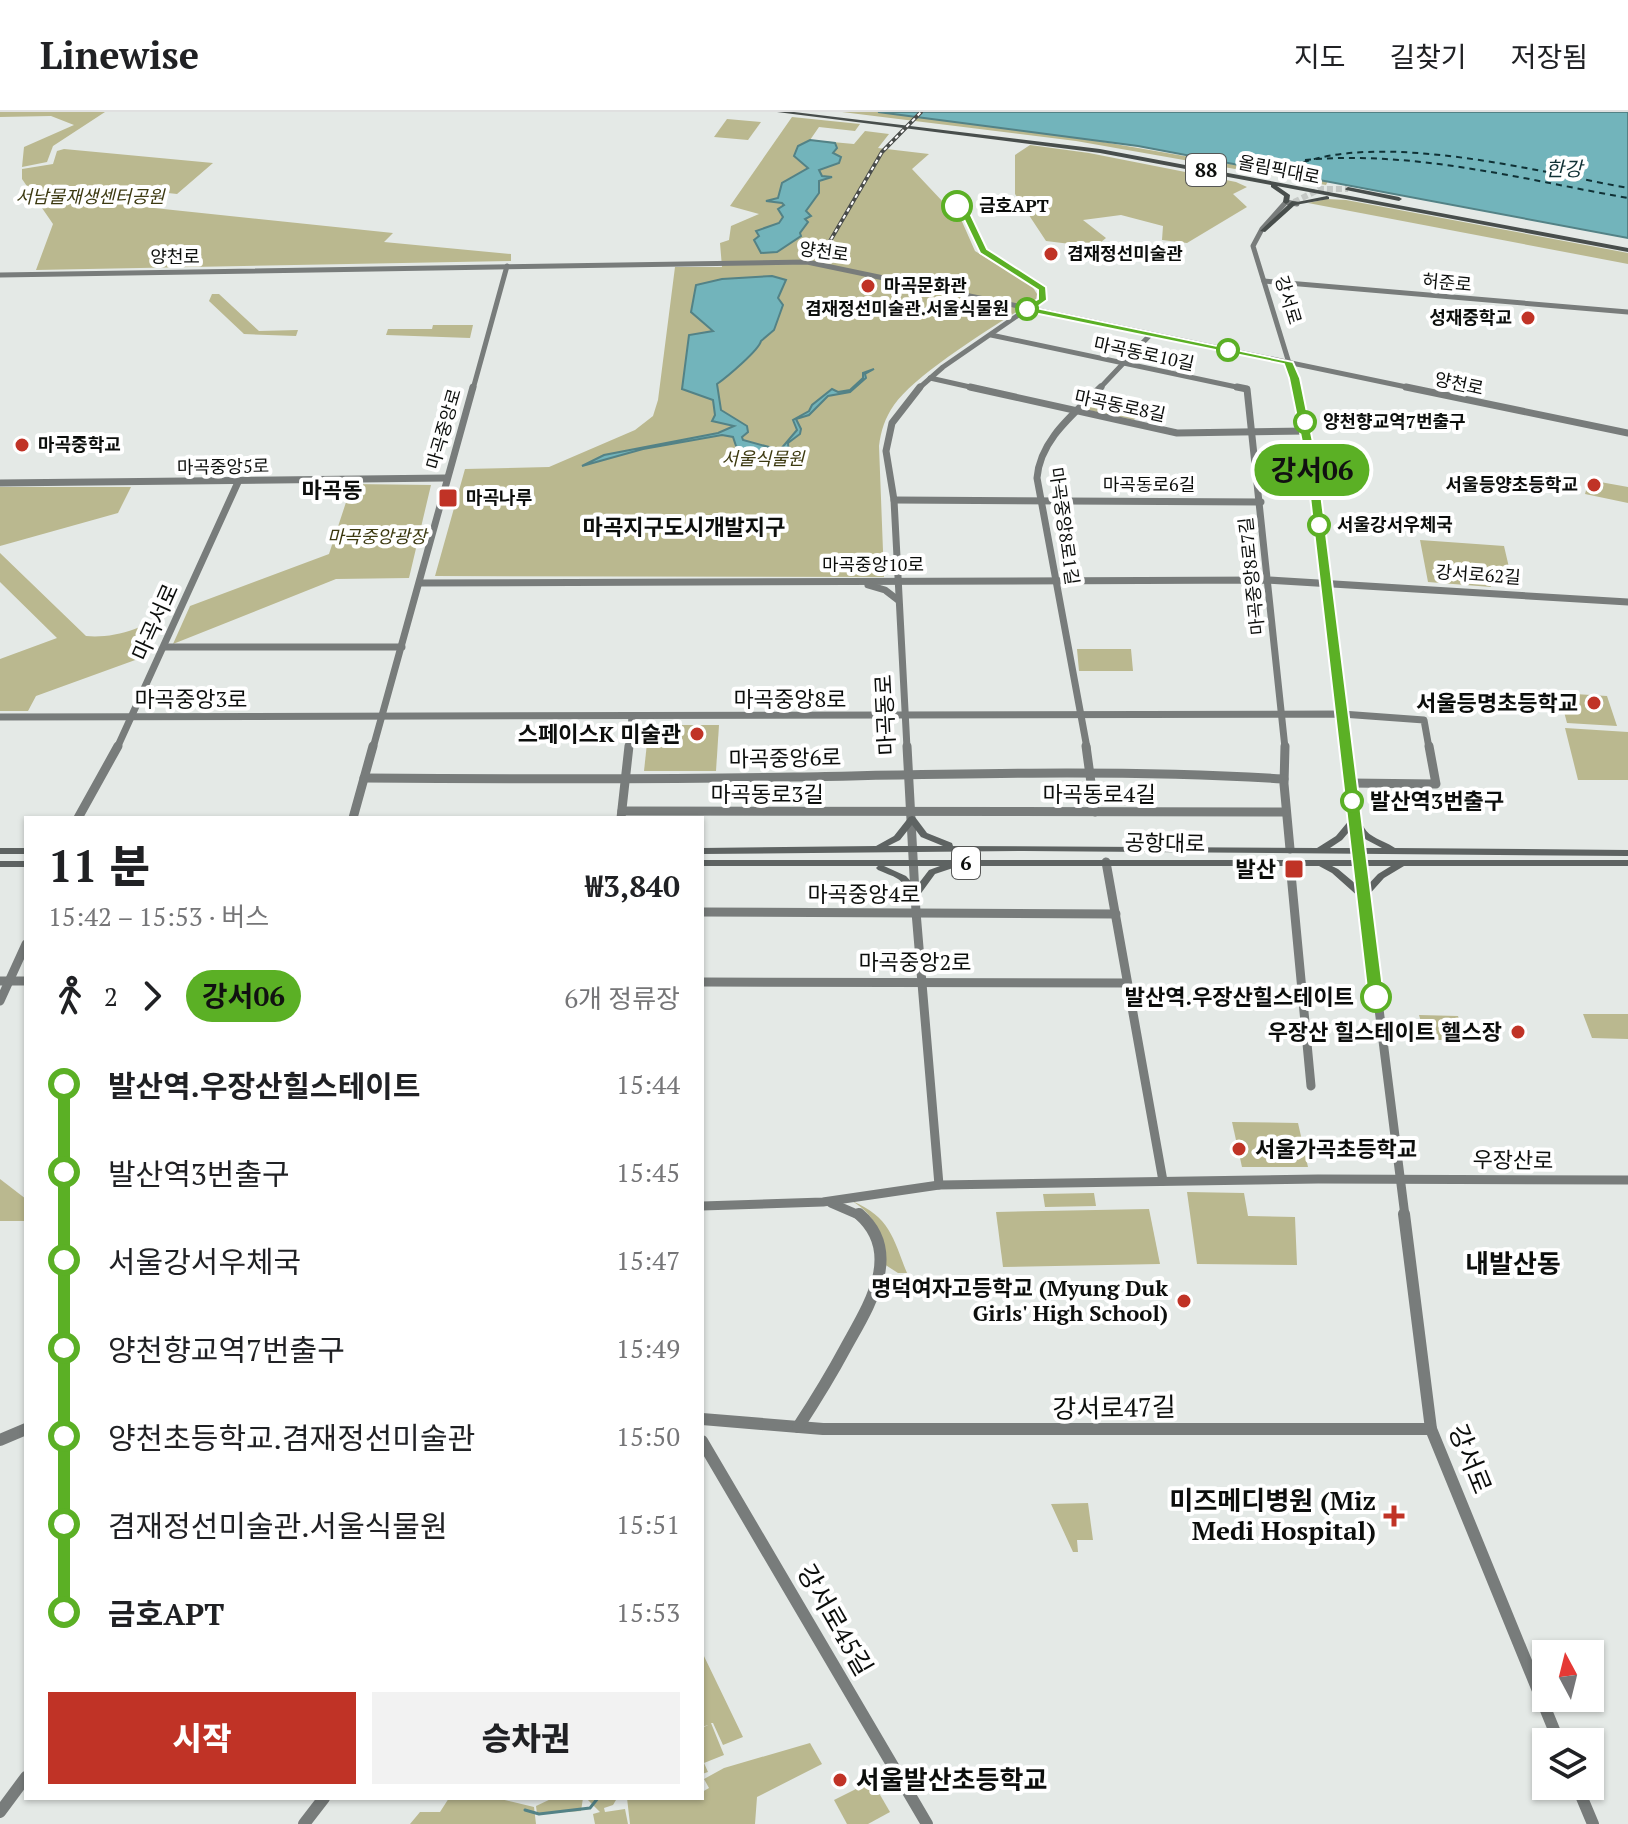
<!DOCTYPE html>
<html lang="ko">
<head>
<meta charset="utf-8">
<style>
  body { margin:0; font-family:"PT Serif","Noto Sans KR",serif; background:#f2f2f2; color:#202124; height:100vh; display:flex; flex-direction:column; font-size:30px; white-space:nowrap }
  * { box-sizing:border-box; margin:0 }
  p { font-size:26px; color:#757577 }
  .icon { flex:none; width:44px; height:44px; fill:none; stroke:currentColor; stroke-width:2; stroke-linecap:round; stroke-linejoin:round }
  .map { position:relative; flex:1; overflow:hidden }
  .panel { position:absolute; left:24px; top:704px; width:680px; height:984px; display:flex; flex-direction:column; background:#fff; border-radius:0px; box-shadow:0 2px 6px #0004 }
  .panel>* { flex:none }
  .badge { padding:0 16px; border-radius:26px; font-size:28px; line-height:52px }
  .needle { width:52px; rotate:353deg }
  .fabs { position:absolute; left:1532px; top:1528px; display:grid; gap:16px }
  .fabs a { display:grid; place-items:center; width:72px; height:72px; border-radius:0px; background:#fff; box-shadow:0 2px 6px #0004; font-size:40px }
  .map>.badge { position:absolute; translate:-50% -50%; box-shadow:0 0 0 4px #fff }
  .legs { display:flex; align-items:center; gap:12px; height:88px; padding:0 24px; font-size:26px }
  .legs p { margin-inline-start:auto }
  .summary { display:flex; align-items:center; justify-content:space-between; height:136px; padding:0 24px }
  h1 { font-size:44px; font-weight:800; line-height:60px }
  .action { display:flex; gap:16px; margin-top:auto; padding:16px 24px }
  .action a { flex:1; height:92px; border-radius:0px; background:#c03326; color:#fff; font-size:32px; font-weight:800; line-height:92px; text-align:center }
  .action a+a { background:#f2f2f2; color:#202124 }
  ul { padding:0 24px; list-style:none }
  li { display:flex; align-items:center; gap:28px; height:88px; font-size:30px }
  li i { display:grid; place-items:center; width:12px; height:100%; margin:0 10px; background:currentColor }
  li i::after { content:''; width:20px; height:20px; margin:-10px; border:6px solid; border-radius:50%; background:#fff }
  li p { margin-inline-start:auto }
  li:first-child i { background:linear-gradient(#0000 50%,currentColor 0) }
  li:last-child i { background:linear-gradient(currentColor 50%,#0000 0) }
  header { display:flex; align-items:center; gap:48px; box-sizing:border-box; height:112px; padding:0 40px; background:#fff; border-bottom:2px solid #e0e0e0 }
  header strong { font-size:38px }
  nav { display:flex; gap:44px; margin-inline-start:auto; font-size:28px }
  .map>svg:first-child { display:block }
  .green { fill:#bab88f }
  .water { fill:#72b4bb; stroke:#538286; stroke-width:2 }
  .lines { fill:none; stroke-linecap:round; stroke-linejoin:round }
  .stream { stroke:#538286; stroke-width:3 }
  .ferry { stroke:#103135; stroke-width:2; stroke-dasharray:6 5; stroke-linecap:butt }
  .highway-tunnel { stroke:#c4c8c5; stroke-width:6; stroke-dasharray:6 3; stroke-linecap:butt }
  .secondary-far3 { stroke:#787c7b; stroke-width:5 }
  .secondary-far2 { stroke:#787c7b; stroke-width:7 }
  .secondary-far1 { stroke:#787c7b; stroke-width:9 }
  .secondary { stroke:#787c7b; stroke-width:12 }
  .primary { fill:#5e6362; fill-rule:evenodd }
  .highway { fill:#484e4c; fill-rule:evenodd }
  .rail-casing { stroke:#494c4a; stroke-width:4 }
  .rail { stroke:#fff; stroke-width:2; stroke-dasharray:4; stroke-linecap:butt }
  .line-1 { fill:#5bb025; stroke:#fff; stroke-width:2 }
  .stop-1-dot { fill:#fff; stroke:#5bb025; stroke-width:4 }
  .poi-dot { fill:#c03326; stroke:#fff; stroke-width:3 }
  .labels { text-anchor:middle; stroke-width:8; stroke-linejoin:round; paint-order:stroke }
  .far-street-label { font-size:18px; fill:#0c0e0c; stroke:#fff }
  .far-park-label { font-size:18px; font-style:italic; fill:#3c3910; stroke:#fff }
  .far-stop-label { font-size:18px; font-weight:bold; fill:#0c0e0c; stroke:#fff; text-anchor:start }
  .far-poi-label { font-size:18px; font-weight:bold; fill:#0c0e0c; stroke:#fff; text-anchor:start }
  .far-water-label { font-size:20px; font-style:italic; fill:#103135; stroke:#fff }
  .shield { fill:#fff; stroke:#555655; stroke-width:2 }
  .shield-label { font-size:20px; font-weight:bold; fill:#0c0e0c }
  .far-quarter-label { font-size:22px; font-weight:bold; fill:#0c0e0c; stroke:#fff }
  .street-label { font-size:22px; fill:#0c0e0c; stroke:#fff }
  .poi-label { font-size:22px; font-weight:bold; fill:#0c0e0c; stroke:#fff; text-anchor:end }
  .stop-label { font-size:22px; font-weight:bold; fill:#0c0e0c; stroke:#fff; text-anchor:start }
  .quarter-label { font-size:26px; font-weight:bold; fill:#0c0e0c; stroke:#fff }
  .near-street-label { font-size:26px; fill:#0c0e0c; stroke:#fff }
  .near-poi-label { font-size:26px; font-weight:bold; fill:#0c0e0c; stroke:#fff; text-anchor:end }
</style>
</head>
<body>
<header>
<strong>Linewise</strong>
<nav><a>지도</a><a>길찾기</a><a>저장됨</a></nav>
</header>
<div class="map">
<svg width="1628" height="1712" viewBox="0 0 1628 1712">
  <rect width="100%" height="100%" fill="#e4e9e6"/>
  <g class="green">
    <polygon points="0,0 105,0 53,34 47,50 22,55 24,35 74,13 51,4 0,5"/>
    <polygon points="842,0 878,0 1040,19 1328,69 1326,73 1076,29"/>
    <path d="M792,5L860,12L855,19L819,15L810,28L854,32L865,19L889,22L878,36L929,42L912,57L944,91L956,96L975,139L1032,174L1037,182L1036,188C1001,209 916,261 894,293C885,306 881,318 879,334L884,465L435,464L465,357L549,355L635,318L653,304L658,288L675,155H722L720,131L729,128L731,114L759,102L730,94Z"/>
    <polygon points="727,7 761,10 748,28 714,25"/>
    <polygon points="1030,33 1089,41 1236,70 1247,75 1233,82 1247,95 1187,131 1162,128 1163,114 1121,103 1083,108 1106,126 1095,135 1046,129 1015,82 1015,43"/>
    <polygon points="64,37 213,51 177,82 150,79 135,94 393,121 384,130 511,142 511,149 36,158 53,112 22,67 22,57 53,52 57,39"/>
    <polygon points="1327,87 1346,88 1628,141 1628,152 1308,91"/>
    <polygon points="212,182 219,182 259,219 298,218 296,224 244,222 209,189"/>
    <polygon points="433,213 473,213 470,226 386,223 388,217 432,217"/>
    <polygon points="1098,286 1144,296 1134,308 1088,298"/>
    <polygon points="1589,368 1628,375 1628,391 1585,382"/>
    <polygon points="352,372 431,373 409,466 336,467 173,532 190,494 329,442"/>
    <polygon points="0,375 131,375 118,401 0,434"/>
    <polygon points="1420,428 1504,434 1511,464 1488,462 1491,475 1428,470"/>
    <path d="M0,441L86,524C112,527 150,516 168,496L146,547H138L36,584L28,599H0V547L57,526L0,470Z"/>
    <polygon points="1077,537 1131,537 1133,559 1079,559"/>
    <polygon points="1559,581 1607,584 1617,614 1567,611"/>
    <polygon points="649,613 719,613 716,659 644,659"/>
    <polygon points="1565,616 1628,620 1628,668 1578,668"/>
    <polygon points="1583,902 1628,902 1628,927 1592,926"/>
    <polygon points="1419,903 1458,904 1466,928 1426,928"/>
    <polygon points="1232,1010 1298,1011 1308,1055 1242,1055"/>
    <polygon points="0,1067 26,1087 26,1109 0,1109"/>
    <polygon points="1187,1080 1244,1081 1248,1104 1295,1105 1297,1153 1197,1152"/>
    <polygon points="1094,1081 1096,1094 1045,1095 1043,1082"/>
    <path d="M852,1089C890,1105 893,1126 907,1161H898L884,1152C881,1123 878,1105 852,1089Z"/>
    <polygon points="1149,1097 1160,1152 1003,1155 996,1100"/>
    <polygon points="1088,1391 1093,1428 1077,1428 1078,1440 1073,1440 1051,1392"/>
    <polygon points="702,1540 743,1625 723,1633 713,1611 711,1611 724,1643 704,1651 708,1660 702,1662 702,1616 708,1613 702,1615"/>
    <polygon points="810,1631 822,1652 757,1685 755,1712 630,1712 627,1686 702,1686 702,1680 709,1676 704,1667 724,1656"/>
    <polygon points="872,1669 890,1700 868,1712 847,1712 834,1688"/>
    <polygon points="449,1686 496,1686 534,1695 536,1712 410,1712 420,1700 440,1700"/>
    <polygon points="553,1686 583,1686 581,1699 537,1702 536,1694"/>
    <polygon points="586,1686 613,1686 616,1688 613,1693 604,1696 605,1700 625,1697 628,1712 595,1712 593,1702 600,1700"/>
  </g>
  <g class="water">
    <polygon points="878,0 1628,0 1628,126 1138,34"/>
    <polygon points="810,28 835,31 837,36 833,41 841,45 839,51 819,58 822,64 832,65 819,69 819,81 806,99 811,104 805,107 808,110 800,121 801,124 777,140 761,141 754,128 759,124 756,119 779,111 783,105 778,97 784,93 782,91 766,89 778,86 782,71 808,56 794,44 798,34"/>
    <path d="M772,164L786,168L778,186L783,193L774,218L761,229C759,238 727,265 717,272L721,298L747,314L748,320L742,325L743,328L780,338L797,318L793,308L809,299L812,293L832,277L838,280L850,278L863,266V261L874,257L865,262L866,266L850,280L828,284L809,303L796,307L801,317L800,322L788,331L789,342L743,340L736,334L733,325L722,323L643,337L582,354L604,343L718,321L734,314L712,309L715,303L713,288L682,277L689,223L713,219L691,200L696,173L722,167Z"/>
  </g>
  <g class="lines">
    <g class="stream">
      <polyline points="604,1686 609,1686"/>
      <polyline points="525,1698 539,1702 590,1696 598,1686"/>
    </g>
    <g class="ferry">
      <path d="M1305,48C1414,38 1521,67 1628,86"/>
      <path d="M1293,54C1380,18 1535,59 1628,76"/>
    </g>
    <polyline class="highway-tunnel" points="1294,90 1320,77 1348,77"/>
    <g class="secondary-far3">
      <polyline points="1297,92 1286,90 1262,117 1253,134 1297,277"/>
      <polyline points="0,163 807,150 1416,277"/>
      <polyline points="1264,169 1628,200"/>
      <polyline points="991,223 1246,277"/>
      <polyline points="930,266 979,277"/>
      <polyline points="473,277 507,154"/>
      <polyline points="918,277 943,255 1027,197"/>
      <polyline points="1099,277 1151,222"/>
    </g>
    <g class="secondary-far2">
      <polyline points="970,275 1177,321 1307,319"/>
      <polyline points="1237,275 1247,277 1285,636"/>
      <polyline points="1297,275 1307,319 1346,636"/>
      <polyline points="1406,275 1628,321"/>
      <polyline points="0,371 446,366"/>
      <polyline points="894,388 1261,390"/>
      <polyline points="420,471 1268,468 1628,490"/>
      <polyline points="868,473 885,478 898,488"/>
      <polyline points="165,535 402,535"/>
      <polyline points="0,605 1342,602 1424,608 1429,636"/>
      <polyline points="117,636 239,368"/>
      <polyline points="373,636 473,275"/>
      <polyline points="629,636 632,605"/>
      <polyline points="907,636 894,388 886,339 892,311 920,275"/>
      <path d="M1087,636L1037,366C1040,327 1075,301 1101,275"/>
    </g>
    <g class="secondary-far1">
      <polyline points="907,634 916,800 939,1073"/>
      <polyline points="1086,634 1095,700"/>
      <polyline points="1285,634 1284,672 1290,737"/>
      <polyline points="1346,634 1405,1104"/>
      <path d="M364,666C507,667 650,668 794,665C957,662 1121,657 1284,667"/>
      <polyline points="1350,671 1436,672 1429,634"/>
      <polyline points="622,699 1286,700"/>
      <polyline points="78,706 118,634"/>
      <polyline points="353,706 373,634"/>
      <polyline points="621,706 629,634"/>
      <polyline points="1106,750 1163,1069"/>
      <polyline points="1290,751 1311,974"/>
      <polyline points="702,800 1116,802"/>
      <polyline points="0,869 26,869"/>
      <polyline points="702,870 1127,871"/>
      <polyline points="0,889 26,832"/>
      <polyline points="831,1091 861,1104"/>
      <polyline points="702,1094 823,1090 939,1073 1318,1067 1628,1068"/>
    </g>
    <g class="secondary">
      <polyline points="1404,1102 1431,1317 1559,1630"/>
      <polyline points="702,1307 823,1317 1431,1317"/>
      <path d="M798,1315C815,1289 831,1263 846,1235C868,1195 904,1141 859,1102"/>
      <polyline points="0,1328 26,1317"/>
      <polyline points="702,1329 927,1712"/>
      <polyline points="1577,1674 1593,1712"/>
      <polyline points="0,1700 26,1665"/>
      <polyline points="304,1712 324,1686"/>
    </g>
    <g class="primary">
      <path d="M912,704L915,705L927,721L952,731L953,734L1317,736L1336,724L1351,706C1364,707 1361,716 1371,723C1378,728 1388,731 1395,736L1628,738V744L1024,739L702,742V736L876,734L894,724L909,705ZM912,713L921,725L943,734H888L900,728ZM1354,714L1363,726L1382,736H1330L1342,728Z"/>
      <rect x="0" y="736" width="26" height="6"/>
      <path d="M702,748H1628V754H1404L1384,766L1366,786H1360L1332,761L1319,754H955L953,756L935,762L919,784C906,784 908,774 898,767C892,763 884,761 878,758L876,756L878,754H702ZM884,754H940L929,758L916,775L906,764ZM1332,754H1391L1378,762L1363,778L1338,757Z"/>
      <rect x="0" y="749" width="26" height="6"/>
    </g>
    <g class="highway">
      <polygon points="777,0 794,0 1100,37 1628,136 1628,140 1277,74 1290,83 1289,90 1286,92 1283,90 1284,84 1271,75 1271,73 1100,41"/>
      <polygon points="1348,75 1399,85 1402,87 1399,89 1346,78 1345,77"/>
      <polygon points="1327,84 1329,85 1329,87 1295,93 1265,120 1260,119 1292,89 1297,90"/>
    </g>
    <g class="rail-casing">
      <polyline id="rail" points="823,141 882,40 921,0"/>
    </g>
    <use href="#rail" class="rail"/>
  </g>
  <polygon class="line-1" points="957,91 969,99 987,137 1046,175 1047,188 1036,196 1293,250 1300,266 1317,350 1384,885 1382,889 1376,890 1368,885 1306,350 1289,266 1284,252 1024,199 1024,195 1038,187 1038,178 980,141 961,101 953,94"/>
  <g class="stop-1-dot">
    <circle cx="957" cy="94" r="14"/>
    <circle cx="1027" cy="197" r="10"/>
    <circle cx="1228" cy="238" r="10"/>
    <circle cx="1305" cy="310" r="10"/>
    <circle cx="1319" cy="413" r="10"/>
    <circle cx="1352" cy="689" r="10"/>
    <circle cx="1376" cy="885" r="14"/>
  </g>
  <g class="poi-dot">
    <circle cx="1051" cy="142" r="8"/>
    <circle cx="868" cy="174" r="8"/>
    <circle cx="1528" cy="206" r="8"/>
    <circle cx="22" cy="333" r="8"/>
    <circle cx="1594" cy="373" r="8"/>
    <rect x="438" y="376" width="20" height="20" rx="4"/>
    <circle cx="1594" cy="591" r="8"/>
    <circle cx="697" cy="622" r="8"/>
    <rect x="1284" y="747" width="20" height="20" rx="4"/>
    <circle cx="1518" cy="920" r="8"/>
    <circle cx="1239" cy="1037" r="8"/>
    <circle cx="1184" cy="1189" r="8"/>
    <path d="M1390 1392h8v8h8v8h-8v8h-8v-8h-8v-8h8z"/>
    <circle cx="840" cy="1668" r="8"/>
  </g>
  <g class="labels">
    <g class="far-street-label">
      <text transform="translate(1279 58) rotate(11)" y="6">올림픽대로</text>
      <text transform="translate(824 140) rotate(8)" y="6">양천로</text>
      <text x="175" y="151">양천로</text>
      <text transform="translate(1447 171) rotate(5)" y="6">허준로</text>
      <text transform="translate(1288 188) rotate(73)" y="6">강서로</text>
      <text transform="translate(1144 242) rotate(12)" y="6">마곡동로10길</text>
      <text transform="translate(1459 272) rotate(12)" y="6">양천로</text>
      <text transform="translate(1120 294) rotate(12)" y="6">마곡동로8길</text>
      <text transform="translate(444 317) rotate(-74)" y="6">마곡중앙로</text>
      <text transform="translate(223 355) rotate(-1)" y="6">마곡중앙5로</text>
      <text x="1149" y="379">마곡동로6길</text>
      <text transform="translate(1064 414) rotate(82)" y="6">마곡중앙8로1길</text>
      <text x="873" y="459">마곡중앙10로</text>
      <text transform="translate(1478 463) rotate(4)" y="6">강서로62길</text>
      <text transform="translate(1252 464) rotate(-96)" y="6">마곡중앙8로7길</text>
    </g>
    <g class="far-park-label">
      <text x="90" y="91">서남물재생센터공원</text>
      <text x="763" y="353">서울식물원</text>
      <text x="377" y="431">마곡중앙광장</text>
    </g>
    <g class="far-stop-label">
      <text x="979" y="100">금호APT</text>
      <text x="1009" y="203" text-anchor="end">겸재정선미술관.서울식물원</text>
      <text x="1323" y="316">양천향교역7번출구</text>
      <text x="1337" y="419">서울강서우체국</text>
    </g>
    <g class="far-poi-label">
      <text x="1067" y="148">겸재정선미술관</text>
      <text x="884" y="180">마곡문화관</text>
      <text x="1512" y="212" text-anchor="end">성재중학교</text>
      <text x="38" y="339">마곡중학교</text>
      <text x="1578" y="379" text-anchor="end">서울등양초등학교</text>
      <text x="466" y="392">마곡나루</text>
    </g>
    <g class="far-water-label">
      <text x="1564" y="64">한강</text>
    </g>
    <g class="shield">
      <rect x="1186" y="42" width="40" height="32" rx="6"/>
      <rect x="952" y="735" width="28" height="32" rx="6"/>
    </g>
    <g class="shield-label">
      <text x="1206" y="65">88</text>
      <text x="966" y="758">6</text>
    </g>
    <g class="far-quarter-label">
      <text x="332" y="386">마곡동</text>
      <text x="684" y="423">마곡지구도시개발지구</text>
    </g>
    <g class="street-label">
      <text transform="translate(155 510) rotate(-66)" y="8">마곡서로</text>
      <text x="191" y="595">마곡중앙3로</text>
      <text x="790" y="595">마곡중앙8로</text>
      <text transform="translate(885 603) rotate(-93)" y="8">마곡동로</text>
      <text transform="translate(785 646) rotate(-1)" y="8">마곡중앙6로</text>
      <text x="767" y="690">마곡동로3길</text>
      <text x="1099" y="690">마곡동로4길</text>
      <text transform="translate(1165 731) rotate(1)" y="8">공항대로</text>
      <text x="864" y="790">마곡중앙4로</text>
      <text x="915" y="858">마곡중앙2로</text>
      <text transform="translate(1513 1048) rotate(1)" y="8">우장산로</text>
    </g>
    <g class="poi-label">
      <text x="1578" y="599">서울등명초등학교</text>
      <text x="681" y="630">스페이스K 미술관</text>
      <text x="1276" y="765">발산</text>
      <text x="1502" y="928">우장산 힐스테이트 헬스장</text>
      <text x="1255" y="1045" text-anchor="start">서울가곡초등학교</text>
      <text x="1168" y="1184">명덕여자고등학교 (Myung Duk<tspan x="1168" dy="25">Girls' High School)</tspan></text>
    </g>
    <g class="stop-label">
      <text x="1370" y="697">발산역3번출구</text>
      <text x="1354" y="893" text-anchor="end">발산역.우장산힐스테이트</text>
    </g>
    <g class="quarter-label">
      <text x="1513" y="1161">내발산동</text>
    </g>
    <g class="near-street-label">
      <text transform="translate(1114 1296) rotate(-1)" y="9">강서로47길</text>
      <text transform="translate(1470 1347) rotate(68)" y="9">강서로</text>
      <text transform="translate(835 1508) rotate(60)" y="9">강서로45길</text>
    </g>
    <g class="near-poi-label">
      <text x="1376" y="1398">미즈메디병원 (Miz<tspan x="1376" dy="30">Medi Hospital)</tspan></text>
      <text x="856" y="1677" text-anchor="start">서울발산초등학교</text>
    </g>
  </g>
</svg>
<div class="fabs">
<a><svg class="needle" viewBox="-14 -14 28 28"><path d="M0-13l5 13h-10z" fill="#e53935"/><path d="M0 13l5-13h-10z" fill="#757577"/></svg></a>
<a><svg class="icon" aria-label="layers" viewBox="0 0 24 24"><path d="M12 4l9 5-9 5-9-5zM3 14l9 5 9-5"/></svg></a>
</div>
<b class="badge" style="left:1312px;top:358px;background:#5bb025;color:#111">강서06</b>
<section class="panel">
<div class="summary"><div><h1>11 분</h1><p>15:42 – 15:53 · 버스</p></div><b>₩3,840</b></div>
<div class="legs"><svg class="icon" aria-label="walk" viewBox="0 0 24 24"><circle cx="13" cy="4" r="2"/><path d="M13 8l-2 6 4 7M11 14l-3 7M7 12l3-4h3l4 4"/></svg>2<svg class="icon" aria-label="forward" viewBox="0 0 24 24"><path d="M9 5l7 7-7 7"/></svg><b class="badge" style="background:#5bb025;color:#111">강서06</b><p>6개 정류장</p></div>
<ul>
<li><i style="color:#5bb025"></i><b>발산역.우장산힐스테이트</b><p>15:44</p></li>
<li><i style="color:#5bb025"></i><span>발산역3번출구</span><p>15:45</p></li>
<li><i style="color:#5bb025"></i><span>서울강서우체국</span><p>15:47</p></li>
<li><i style="color:#5bb025"></i><span>양천향교역7번출구</span><p>15:49</p></li>
<li><i style="color:#5bb025"></i><span>양천초등학교.겸재정선미술관</span><p>15:50</p></li>
<li><i style="color:#5bb025"></i><span>겸재정선미술관.서울식물원</span><p>15:51</p></li>
<li><i style="color:#5bb025"></i><b>금호APT</b><p>15:53</p></li>
</ul>
<div class="action"><a>시작</a><a>승차권</a></div>
</section>
</div>
</body>
</html>
